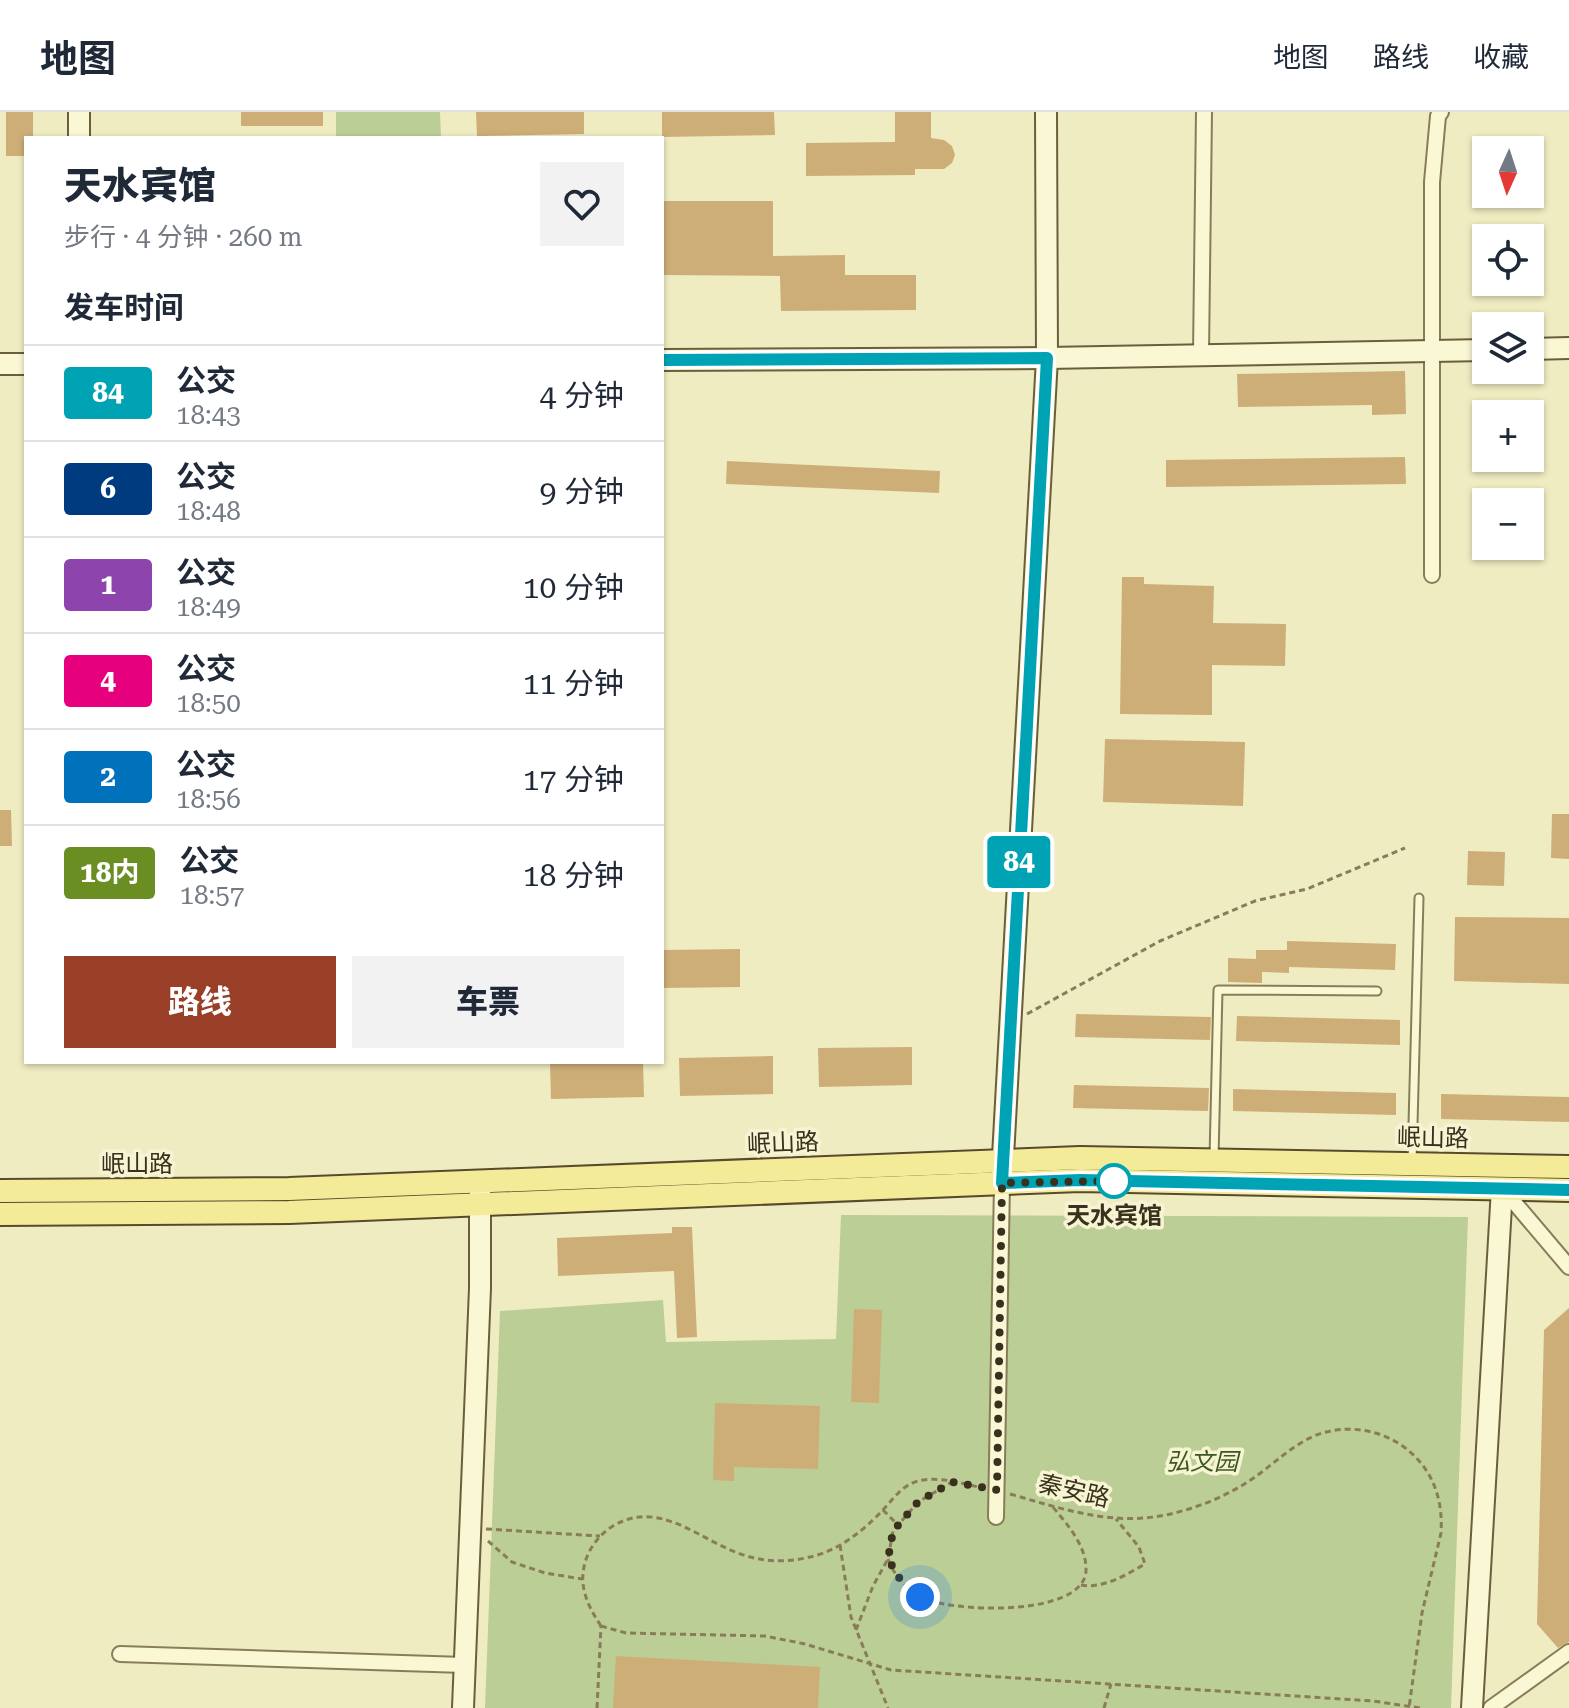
<!DOCTYPE html>
<html lang="zh">
<head>
<meta charset="utf-8">
<style>
  body { margin:0; font-family:"Roboto Serif","Noto Sans SC",serif; background:#f2f2f3; color:#1f2937; height:100vh; display:flex; flex-direction:column; font-size:30px; white-space:nowrap }
  * { box-sizing:border-box; margin:0 }
  p { font-size:26px; color:#747a83 }
  .icon { flex:none; width:44px; height:44px; fill:none; stroke:currentColor; stroke-width:2; stroke-linecap:round; stroke-linejoin:round }
  .map { position:relative; flex:1; overflow:hidden }
  .drawer { position:absolute; left:24px; top:24px; width:640px; height:928px; display:flex; flex-direction:column; background:#fff; border-radius:0px; box-shadow:0 2px 6px #0004 }
  .drawer>* { flex:none }
  .badge { padding:0 16px; border-radius:6px; font-size:28px; line-height:52px }
  .needle { width:52px; rotate:183deg }
  .fabs { position:absolute; left:1472px; top:24px; display:grid; gap:16px }
  .fabs a { display:grid; place-items:center; width:72px; height:72px; border-radius:0px; background:#fff; box-shadow:0 2px 6px #0004; font-size:40px }
  .you { position:absolute; width:40px; height:40px; margin:-20px; border:6px solid #fff; border-radius:50%; background:#1a73e8; box-shadow:0 0 0 12px #1a73e833 }
  .map>.badge { position:absolute; translate:-50% -50%; box-shadow:0 0 0 4px #fff }
  h2 { padding:0 40px; font-size:30px; line-height:72px }
  .round { display:grid; place-items:center; flex:none; width:84px; height:84px; border-radius:0px; background:#f2f2f3 }
  .overview { display:flex; align-items:center; justify-content:space-between; height:136px; padding:0 40px }
  h1 { font-size:38px; font-weight:800; line-height:60px }
  .cta { display:flex; gap:16px; margin-top:auto; padding:16px 40px }
  .cta a { flex:1; height:92px; border-radius:0px; background:#9a3f27; color:#fff; font-size:32px; font-weight:800; line-height:92px; text-align:center }
  .cta a+a { background:#f2f2f3; color:#1f2937 }
  ul { padding:0; list-style:none }
  li { display:flex; align-items:center; gap:24px; height:96px; padding:0 40px; border-top:2px solid #e0e1e3 }
  li div { flex:1 }
  li b { display:block; font-size:30px }
  li em { font-style:normal }
  li .badge { min-width:88px; font-weight:700; text-align:center }
  header { display:flex; align-items:center; gap:48px; box-sizing:border-box; height:112px; padding:0 40px; background:#fff; border-bottom:2px solid #e0e1e3 }
  header strong { font-size:38px }
  nav { display:flex; gap:44px; margin-inline-start:auto; font-size:28px }
  .map>svg:first-child { display:block }
  .green { fill:#bbce95 }
  .building { fill:#ceae77 }
  .lines { fill:none; stroke-linecap:round; stroke-linejoin:round }
  .lane-casing { stroke:#897d59; stroke-width:11 }
  .street-casing { stroke:#897d59; stroke-width:18 }
  .secondary-casing { stroke:#6b5e3c; stroke-width:24 }
  .primary-casing { stroke:#574a2d; stroke-width:26 }
  .path { stroke:#897d59; stroke-width:3; stroke-dasharray:6 4; stroke-linecap:butt }
  .lane { stroke:#faf7d5; stroke-width:7 }
  .street { stroke:#faf7d5; stroke-width:14 }
  .secondary { stroke:#faf7d5; stroke-width:20 }
  .primary { stroke:#f4eb98; stroke-width:22 }
  .line-casing { stroke:#fff; stroke-width:18 }
  .line { stroke:#00a3b4; stroke-width:12 }
  .walk { stroke:#39311d; stroke-width:8; stroke-dasharray:0 14.4 }
  .stop-dot { fill:#fff; stroke:#00a3b4; stroke-width:4 }
  .labels { text-anchor:middle; stroke-width:7; stroke-linejoin:round; paint-order:stroke }
  .street-label { font-size:24px; fill:#39311d; stroke:#f6f4d2 }
  .stop-label { font-size:24px; font-weight:bold; fill:#39311d; stroke:#f6f4d2 }
  .park-label { font-size:24px; font-style:italic; fill:#3e5623; stroke:#f6f4d2 }
</style>
</head>
<body>
<header>
<strong>地图</strong>
<nav><a>地图</a><a>路线</a><a>收藏</a></nav>
</header>
<div class="map">
<svg width="1569" height="1596" viewBox="0 0 1569 1596">
  <rect width="100%" height="100%" fill="#efecc2"/>
  <g class="green">
    <polygon points="336,0 440,0 441,26 336,26"/>
    <polygon points="841,1103 1468,1105 1451,1596 485,1596 500,1199 663,1188 666,1230 836,1227"/>
  </g>
  <g class="building">
    <polygon points="6,0 33,0 33,26 26,26 26,44 6,44"/>
    <rect x="241" y="0" width="82" height="14"/>
    <polygon points="476,0 584,0 584,22 477,24"/>
    <polygon points="662,0 774,0 775,23 662,25"/>
    <polygon points="895,0 931,0 931,26 944,28 952,34 955,43 952,51 944,57 915,57 915,63 806,64 806,31 895,30"/>
    <polygon points="662,89 773,89 773,144 845,143 845,163 916,163 916,198 781,199 780,164 662,163"/>
    <polygon points="1405,259 1406,302 1372,303 1372,293 1238,295 1237,262"/>
    <polygon points="1405,345 1406,372 1166,375 1166,348"/>
    <polygon points="727,349 940,359 939,381 726,372"/>
    <polygon points="1122,465 1144,465 1144,472 1214,474 1213,511 1286,512 1285,554 1212,553 1212,603 1120,602"/>
    <polygon points="1105,627 1245,630 1243,694 1103,690"/>
    <polygon points="0,698 11,698 12,734 0,734"/>
    <polygon points="1552,702 1569,702 1569,747 1551,746"/>
    <polygon points="1468,739 1505,740 1504,774 1467,773"/>
    <polygon points="1455,805 1569,806 1569,872 1454,869"/>
    <polygon points="1287,829 1396,832 1395,858 1289,855 1289,861 1262,860 1262,871 1228,870 1228,846 1256,847 1256,838 1287,838"/>
    <polygon points="740,837 740,875 662,876 662,838"/>
    <polygon points="1076,902 1211,905 1210,928 1075,925"/>
    <polygon points="1237,904 1400,908 1400,933 1236,929"/>
    <polygon points="912,935 912,973 819,975 818,936"/>
    <polygon points="773,944 773,982 680,984 679,946"/>
    <polygon points="550,950 643,950 644,985 551,987"/>
    <polygon points="1074,973 1209,976 1208,999 1073,996"/>
    <polygon points="1233,977 1396,981 1396,1003 1233,999"/>
    <polygon points="1441,982 1569,985 1569,1010 1441,1007"/>
    <polygon points="672,1115 692,1115 697,1225 677,1226 674,1159 558,1164 557,1126 672,1121"/>
    <polygon points="1569,1196 1569,1530 1558,1536 1537,1512 1544,1218"/>
    <polygon points="854,1197 882,1198 879,1291 851,1290"/>
    <polygon points="715,1291 820,1294 818,1357 734,1355 734,1369 713,1368"/>
    <polygon points="616,1544 820,1555 818,1596 613,1596"/>
  </g>
  <g class="lines">
    <g class="lane-casing">
      <g id="lane">
        <polyline points="1214,1046 1218,878 1377,879"/>
        <polyline points="1412,1050 1419,786"/>
      </g>
    </g>
    <g class="street-casing">
      <g id="street">
        <polyline points="1201,242 1204,0"/>
        <polyline points="1432,463 1432,70 1438,4 1441,0"/>
        <polyline points="1502,1076 1569,1155"/>
        <polyline points="996,1405 1002,1071"/>
        <polyline points="120,1542 464,1553"/>
        <polyline points="1491,1596 1569,1540"/>
      </g>
    </g>
    <g class="secondary-casing">
      <g id="secondary">
        <polyline points="79,0 79,26"/>
        <polyline points="1530,237 1569,236"/>
        <polyline points="662,248 1047,246 1486,238"/>
        <polyline points="0,252 26,252"/>
        <polyline points="1002,1063 1047,246 1046,0"/>
        <polyline points="463,1596 480,1176 480,1077"/>
        <polyline points="1472,1596 1502,1076"/>
      </g>
    </g>
    <g class="primary-casing">
      <g id="primary">
        <polyline points="0,1079 289,1077 1080,1046 1569,1055"/>
        <polyline points="0,1102 289,1100 1080,1068 1569,1078"/>
      </g>
    </g>
    <g class="path">
      <polyline points="1027,902 1160,829 1255,789 1307,777 1405,736"/>
      <path d="M1010,1382C1063,1397 1111,1414 1166,1403C1194,1397 1222,1386 1246,1371C1267,1358 1284,1340 1306,1328C1338,1310 1381,1315 1409,1339C1434,1360 1443,1389 1441,1421L1422,1501L1409,1596"/>
      <polyline points="883,1398 897,1412"/>
      <polyline points="486,1417 600,1424"/>
      <polyline points="488,1429 512,1450 545,1461 582,1467"/>
      <polyline points="840,1433 851,1505 888,1596"/>
      <path d="M888,1447C894,1462 903,1475 918,1484C948,1501 1083,1506 1086,1459C1087,1434 1067,1412 1052,1394"/>
      <path d="M1081,1473C1103,1477 1126,1463 1145,1452L1139,1435L1116,1407"/>
      <path d="M601,1514C585,1490 576,1468 589,1440C595,1429 603,1420 613,1414C658,1387 697,1426 738,1441C761,1450 786,1451 810,1445C836,1439 858,1423 877,1404C892,1390 901,1371 923,1368C943,1365 964,1372 983,1376"/>
      <polyline points="601,1514 626,1521 765,1524 805,1532 891,1558 1373,1589 1420,1596"/>
      <polyline points="856,1518 873,1474 888,1447 893,1419 918,1390 952,1370"/>
      <polyline points="597,1596 601,1514"/>
      <polyline points="1104,1596 1111,1572"/>
    </g>
    <use href="#lane" class="lane"/>
    <use href="#street" class="street"/>
    <use href="#secondary" class="secondary"/>
    <use href="#primary" class="primary"/>
  </g>
  <g class="lines">
    <g class="line-casing">
      <polyline id="line" points="662,248 1047,246 1002,1071 1080,1068 1569,1078"/>
    </g>
    <use href="#line" class="line"/>
    <polyline class="walk" points="920,1485 903,1472 888,1447 893,1419 918,1390 952,1370 997,1378 1002,1071 1114,1069"/>
  </g>
  <circle class="stop-dot" cx="1114" cy="1069" r="16"/>
  <g class="labels">
    <g class="street-label">
      <text transform="translate(1433 1026) rotate(1)" y="8">岷山路</text>
      <text transform="translate(783 1031) rotate(-2)" y="8">岷山路</text>
      <text x="137" y="1060">岷山路</text>
      <text transform="translate(1074 1379) rotate(13)" y="8">秦安路</text>
    </g>
    <g class="stop-label">
      <text x="1114" y="1112">天水宾馆</text>
    </g>
    <g class="park-label">
      <text x="1202" y="1358">弘文园</text>
    </g>
  </g>
</svg>
<div class="fabs">
<a><svg class="needle" viewBox="-14 -14 28 28"><path d="M0-13l5 13h-10z" fill="#e53935"/><path d="M0 13l5-13h-10z" fill="#747a83"/></svg></a>
<a><svg class="icon" aria-label="locate" viewBox="0 0 24 24"><circle cx="12" cy="12" r="6"/><path d="M12 2v4M12 18v4M2 12h4M18 12h4"/></svg></a>
<a><svg class="icon" aria-label="layers" viewBox="0 0 24 24"><path d="M12 4l9 5-9 5-9-5zM3 14l9 5 9-5"/></svg></a>
<a>+</a>
<a>−</a>
</div>
<div class="you" style="left:920px;top:1485px"></div>
<b class="badge" style="left:1019px;top:750px;background:#00a3b4;color:#fff">84</b>
<section class="drawer">
<div class="overview"><div><h1>天水宾馆</h1><p>步行 · 4 分钟 · 260 m</p></div><a class="round"><svg class="icon" aria-label="heart" viewBox="0 0 24 24"><path d="M12 20l-8-8c-3-5 5-10 8-4 3-6 11-1 8 4z"/></svg></a></div>
<h2>发车时间</h2>
<ul>
<li><span class="badge" style="background:#00a3b4;color:#fff">84</span><div><b>公交</b><p>18:43</p></div><em>4 分钟</em></li>
<li><span class="badge" style="background:#003b80;color:#fff">6</span><div><b>公交</b><p>18:48</p></div><em>9 分钟</em></li>
<li><span class="badge" style="background:#8e44ad;color:#fff">1</span><div><b>公交</b><p>18:49</p></div><em>10 分钟</em></li>
<li><span class="badge" style="background:#e6007e;color:#fff">4</span><div><b>公交</b><p>18:50</p></div><em>11 分钟</em></li>
<li><span class="badge" style="background:#0072bc;color:#fff">2</span><div><b>公交</b><p>18:56</p></div><em>17 分钟</em></li>
<li><span class="badge" style="background:#6b8e23;color:#fff">18内</span><div><b>公交</b><p>18:57</p></div><em>18 分钟</em></li>
</ul>
<div class="cta"><a>路线</a><a>车票</a></div>
</section>
</div>
</body>
</html>
